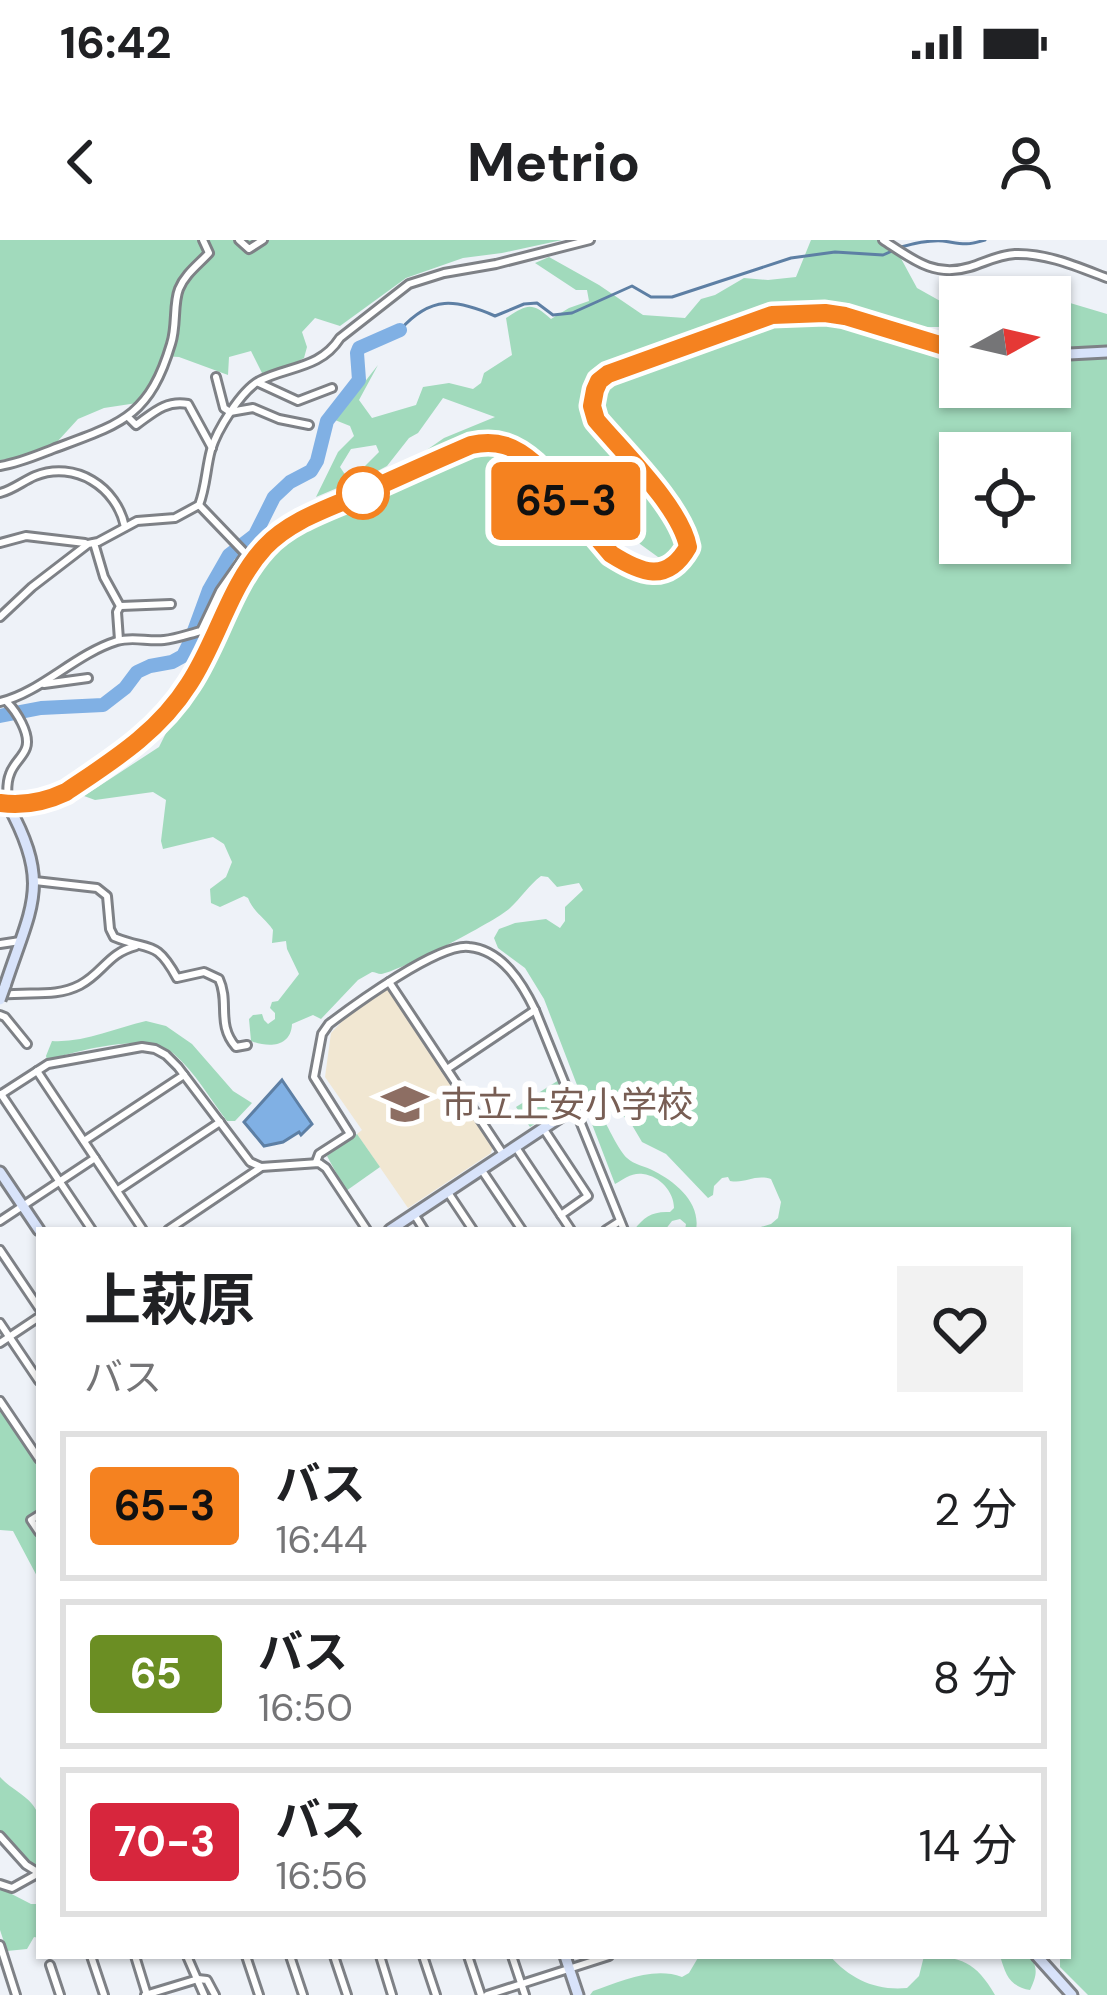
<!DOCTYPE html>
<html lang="ja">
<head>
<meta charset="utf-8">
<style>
  body { margin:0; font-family:"DM Sans","Noto Sans JP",sans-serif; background:#f2f2f2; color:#202124; height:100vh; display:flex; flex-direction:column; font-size:45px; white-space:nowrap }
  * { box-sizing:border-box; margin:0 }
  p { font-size:39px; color:#757577 }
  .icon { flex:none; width:66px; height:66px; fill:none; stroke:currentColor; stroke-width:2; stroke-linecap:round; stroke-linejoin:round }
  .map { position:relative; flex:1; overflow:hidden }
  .details { position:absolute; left:36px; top:987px; width:1035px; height:732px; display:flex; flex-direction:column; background:#fff; border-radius:0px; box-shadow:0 3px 9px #0004 }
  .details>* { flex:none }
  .badge { padding:0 24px; border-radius:9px; font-size:42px; line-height:78px }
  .needle { width:78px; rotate:82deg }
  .fabs { position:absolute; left:939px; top:36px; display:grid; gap:24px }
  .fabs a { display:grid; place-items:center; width:132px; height:132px; border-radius:0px; background:#fff; box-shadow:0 3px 9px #0004; font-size:60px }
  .map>.badge { position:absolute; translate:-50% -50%; box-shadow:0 0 0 6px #fff }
  .round { display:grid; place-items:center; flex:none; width:126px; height:126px; border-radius:0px; background:#f2f2f2 }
  .headline { display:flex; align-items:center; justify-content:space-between; height:204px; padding:0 48px }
  h1 { font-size:57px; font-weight:700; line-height:90px }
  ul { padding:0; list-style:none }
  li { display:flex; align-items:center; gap:36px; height:150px; margin:0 24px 18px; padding:0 24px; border:6px solid #e0e0e0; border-radius:0px }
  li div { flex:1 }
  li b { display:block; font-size:45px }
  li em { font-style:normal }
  li .badge { min-width:132px; font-weight:700; text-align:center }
  .status { display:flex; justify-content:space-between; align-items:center; height:84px; padding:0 60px; background:#fff; direction:ltr }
  .status svg { height:33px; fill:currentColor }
  header { display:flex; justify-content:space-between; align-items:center; height:156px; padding:0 48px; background:#fff; font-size:54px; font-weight:700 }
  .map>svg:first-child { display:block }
  .education { fill:#f1e7d2 }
  .green { fill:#a1dabc; fill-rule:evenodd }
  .water { fill:#80b0e4; stroke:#5d7fa4; stroke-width:3 }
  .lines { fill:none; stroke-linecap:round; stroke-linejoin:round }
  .stream { stroke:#5d7fa4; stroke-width:3 }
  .river { stroke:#80b0e4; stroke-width:14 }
  .street-casing { stroke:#7e8186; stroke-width:12 }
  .secondary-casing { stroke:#7e8186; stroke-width:15 }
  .street { stroke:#fff; stroke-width:6 }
  .secondary { stroke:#d8e3fa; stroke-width:9 }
  .secondary-bridge-casing { stroke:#7e8186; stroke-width:15; stroke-linecap:butt }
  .secondary-bridge { stroke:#d8e3fa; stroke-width:9 }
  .line-casing { stroke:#fff; stroke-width:27 }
  .line { stroke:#f58220; stroke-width:18 }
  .stop-dot { fill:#fff; stroke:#f58220; stroke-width:6 }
  .labels { text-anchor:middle; stroke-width:12; stroke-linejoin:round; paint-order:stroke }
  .education-label { font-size:36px; fill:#785e54; stroke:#fff; text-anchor:start }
</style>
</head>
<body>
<div class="status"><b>16:42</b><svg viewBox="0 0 49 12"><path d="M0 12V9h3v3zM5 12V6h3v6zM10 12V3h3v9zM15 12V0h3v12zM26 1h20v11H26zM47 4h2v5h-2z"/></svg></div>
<header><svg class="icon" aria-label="back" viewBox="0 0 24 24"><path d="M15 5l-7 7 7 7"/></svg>Metrio<svg class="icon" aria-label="person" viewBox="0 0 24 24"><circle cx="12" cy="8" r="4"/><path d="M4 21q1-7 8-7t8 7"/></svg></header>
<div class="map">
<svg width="1107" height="1755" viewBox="0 0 1107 1755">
  <rect width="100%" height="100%" fill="#eef2f8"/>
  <polygon class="education" points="384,750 390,750 493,905 491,913 408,968 357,894 362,890 325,837 331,793 356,767"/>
  <g class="green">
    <polygon points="0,0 562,0 502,13 463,18 406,38 340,86 315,78 302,92 307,107 304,118 283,129 262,133 251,111 229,117 228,135 179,117 162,116 154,139 137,163 104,168 78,179 57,202 22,218 0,220"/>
    <path d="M811,0H891L917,48L958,71L957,87H920L943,102L960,103V147H1050V57L1107,74V1755H1088L1060,1727V1716H1068V990H751L771,984L778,978L781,962L771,939C754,934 746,944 730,941L728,937L722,938L714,946L713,955L708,958L666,914L642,902L629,880L618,873L607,872L602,876C607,885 619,911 627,918C634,925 645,926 654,931C676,942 701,963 696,990H685L686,984L680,979L672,981L665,990H634C644,977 652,971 670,972L674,968C674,952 660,936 643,934C633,932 623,939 615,944L544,759L525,728L498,708L494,698L499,689L515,683L546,679L560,688L565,681V667L583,650L579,643L557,647L548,637L541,636C529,645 521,658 509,669C494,682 398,732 381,734C378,734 375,732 372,732L358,740L321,779L313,775L292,784C291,807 269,808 251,801L249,779L253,775L262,774L264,780L268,784L275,779V773L270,768L272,762L278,761L299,734L287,709L286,701L272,703L273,690C264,677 254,673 248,658L244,656L220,667L211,663L210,649L226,637L232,622L224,604L213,597L163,609L161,601L166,560L153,552L95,560L84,556L159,507L174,477L202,434L230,376L252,339L286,301L321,283L444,198L495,177L443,158L418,193L409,198L387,226L370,235L367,231L354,237L379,212L376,205L351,209L340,227L348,239L342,246L316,257L338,212L354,196L350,186L335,180L378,125L359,160L372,178L416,165L423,147L449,143L473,149L481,143L484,133L512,115L506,78C527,65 531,61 551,79L569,68L589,61L587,50H576L535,23L549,17L599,45L643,75L685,78L701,59L715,55L744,38L768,40L796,37ZM960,213H1050V303H960ZM556,222L592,240L597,261L640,304L658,317L686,324C612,378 583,274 538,237Z"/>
    <path d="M146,781L166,786L192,804L233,851L252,863L235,881H227C210,859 195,832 174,814C148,791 79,811 47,820L46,816L52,801C84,803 115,788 146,781Z"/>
    <polygon points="559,840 566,860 564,865 530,887 516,867"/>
    <polygon points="357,894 380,927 346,951 327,916"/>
    <polygon points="0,1170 39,1227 39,1269 26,1279 39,1299 39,1340 13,1291 0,1290"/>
    <path d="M0,1537C11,1549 24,1554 32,1564C45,1578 39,1608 39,1626L28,1621L0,1591Z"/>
    <polygon points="0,1648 31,1664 39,1664 39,1698 34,1697 27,1709 7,1711 0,1690"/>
    <path d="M699,1716H830C850,1739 876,1751 907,1748L919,1736L924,1716C961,1716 976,1722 995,1755H590L593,1751C620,1742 653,1726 682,1737L689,1733Z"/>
    <path d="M1000,1716H1030C1039,1729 1036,1737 1030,1750C1009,1746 1006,1735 1000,1716Z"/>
  </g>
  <polygon class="water" points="282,840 312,884 301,895 299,892 283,902 264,906 244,882"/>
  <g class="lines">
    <g class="stream">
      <path d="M901,7C915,3 929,0 943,1C963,4 965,6 985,0"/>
      <path d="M400,90C431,55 456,59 495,76L524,64L537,63L553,75L572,73L632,46L651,57H672L791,18L835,12L883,15L892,11"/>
    </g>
    <polyline class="river" points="0,476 41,468 103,465 125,448 137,432 150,426 172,422 183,416 190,402 209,350 229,315 255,295 274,257 290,242 311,231 317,221 327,181 359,140 357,113 359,108 400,90"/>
    <g class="street-casing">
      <g id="street">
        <polyline points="239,0 249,9 263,0"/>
        <path d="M883,0C912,19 934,38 970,27C986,22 998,15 1015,14C1047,13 1078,27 1107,38"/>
        <polyline points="216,137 224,168 230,172 253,168 279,179 309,185"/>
        <polyline points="259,143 298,161 332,148"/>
        <path d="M128,177L136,185C153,173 165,160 188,164L212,208"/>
        <path d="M0,226C19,223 35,216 53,209C120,184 149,178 171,104C177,86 173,64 179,49C185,34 199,24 209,13L203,0"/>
        <path d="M0,253C13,250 23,241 35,236C75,220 117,247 125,287"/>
        <polyline points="0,303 26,296 85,303"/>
        <polyline points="94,303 104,337 120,366 117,372 119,400"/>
        <polyline points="121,366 171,364"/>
        <path d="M0,377L32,347L88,304L98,302L137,281L175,278L199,265C206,247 206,228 211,210C217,190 241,151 259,141C288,126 320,129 340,98L409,44L444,33L496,24L590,0"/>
        <polyline points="44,444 88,438"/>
        <path d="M0,462C40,453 75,414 117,401C133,396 148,402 164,400C176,399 189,394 201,391L220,351L246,314L199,265"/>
        <path d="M7,462C16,471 31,494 26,508C23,517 13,524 10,534C6,543 7,555 8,565"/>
        <path d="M35,641L97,648L107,656L110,689L114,697C150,712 155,698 177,738L204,732L219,739C230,763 216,784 236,807L247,805"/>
        <polyline points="0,704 20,701"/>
        <polyline points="389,742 503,914"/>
        <path d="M2,755C29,751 55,758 80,745C103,733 108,713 136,706"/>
        <polyline points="0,775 5,777 27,804"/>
        <polyline points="447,829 535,770"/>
        <polyline points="37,831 143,990"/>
        <polyline points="1,854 92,990"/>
        <polyline points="0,855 48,824 142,807 155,809 166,815 178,827 250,922 261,927 319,923 326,928 367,990"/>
        <polyline points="543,888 588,956 561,975"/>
        <polyline points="84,901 184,835"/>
        <polyline points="515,906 571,990"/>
        <path d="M316,922L319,914L350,894L314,837L322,794L329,784C354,765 439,703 469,707C502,710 522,743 535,770L624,990"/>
        <polyline points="481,929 522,990"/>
        <polyline points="118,950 220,882"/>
        <polyline points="447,951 473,990"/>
        <polyline points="414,974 424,990"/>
        <polyline points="0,981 95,918"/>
        <polyline points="168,990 260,928"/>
        <polyline points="606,990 620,981"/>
        <polyline points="0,1010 39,1068"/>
        <polyline points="0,1083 39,1141"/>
        <polyline points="0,1103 39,1077"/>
        <polyline points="0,1161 39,1219"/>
        <polyline points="39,1275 31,1280 39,1292"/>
        <polyline points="0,1596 26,1625 39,1633"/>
        <polyline points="0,1644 12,1648 39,1633"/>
        <polyline points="0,1705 16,1755"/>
        <polyline points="91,1716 104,1755"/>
        <polyline points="135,1716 147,1755"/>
        <polyline points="187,1716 204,1755"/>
        <polyline points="246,1716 259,1755"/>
        <polyline points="290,1716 303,1755"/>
        <polyline points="334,1716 347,1755"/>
        <polyline points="380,1716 392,1755"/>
        <polyline points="423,1716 436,1755"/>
        <polyline points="468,1716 481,1755"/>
        <polyline points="512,1716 525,1755"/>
        <polyline points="50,1725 60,1755"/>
        <polyline points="145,1755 198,1739 207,1740 215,1755"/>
        <polyline points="487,1755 609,1716"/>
      </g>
    </g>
    <g class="secondary-casing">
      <g id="secondary">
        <polyline points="1050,115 1107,112"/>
        <path d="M0,563C36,568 64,553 93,534C131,507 167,482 192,441C218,397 230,343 266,305C290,282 324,270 354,257C393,239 432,222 471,205C497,199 515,206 535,224L611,314C641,333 667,344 688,307C680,267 623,212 596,180L592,166L595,150L599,141L608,134L772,75L825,73L845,77L960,111"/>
        <path d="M5,746C31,666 52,645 8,565"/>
        <polyline points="0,932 39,990"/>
        <polyline points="390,990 574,868"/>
        <polyline points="565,1716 578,1755"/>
        <polyline points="1037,1716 1072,1755"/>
      </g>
    </g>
    <use href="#street" class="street"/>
    <use href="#secondary" class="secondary"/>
    <g class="secondary-bridge-casing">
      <polyline id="secondary-bridge" points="0,760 5,746"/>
    </g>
    <use href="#secondary-bridge" class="secondary-bridge"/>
  </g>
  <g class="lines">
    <g class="line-casing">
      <path id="line" d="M0,563C22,566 45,562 66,552C112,521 158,493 189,444C218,400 229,346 265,307C290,280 329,268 361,254C398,237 434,221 471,205C497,199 515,206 535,224L611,314C641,333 667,344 688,307C681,268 623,212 596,180L592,166L595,150L599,141L608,134L772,75L825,73L845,76L960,111"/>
    </g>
    <use href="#line" class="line"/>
  </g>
  <defs>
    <g id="school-bare" transform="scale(3.6)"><path d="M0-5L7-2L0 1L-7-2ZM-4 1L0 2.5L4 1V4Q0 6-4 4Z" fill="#8d6e63" stroke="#fff" stroke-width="2.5" paint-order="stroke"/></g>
  </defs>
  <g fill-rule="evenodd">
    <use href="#school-bare" x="405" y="864"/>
  </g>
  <circle class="stop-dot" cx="363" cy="253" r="24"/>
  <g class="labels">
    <g class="education-label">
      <text x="441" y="877">市立上安小学校</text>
    </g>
  </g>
</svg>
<div class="fabs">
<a><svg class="needle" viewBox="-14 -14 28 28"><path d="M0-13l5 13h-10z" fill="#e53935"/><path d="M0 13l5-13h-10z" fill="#757577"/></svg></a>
<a><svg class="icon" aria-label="locate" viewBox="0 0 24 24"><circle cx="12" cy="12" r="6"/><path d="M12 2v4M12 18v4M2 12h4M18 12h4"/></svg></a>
</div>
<b class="badge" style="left:566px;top:261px;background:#f58220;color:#111">65-3</b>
<section class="details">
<div class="headline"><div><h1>上萩原</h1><p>バス</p></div><a class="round"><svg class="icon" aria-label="heart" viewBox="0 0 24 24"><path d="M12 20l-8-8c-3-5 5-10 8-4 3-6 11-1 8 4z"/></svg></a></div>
<ul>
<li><span class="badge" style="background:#f58220;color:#111">65-3</span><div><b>バス</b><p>16:44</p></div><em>2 分</em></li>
<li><span class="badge" style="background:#6b8e23;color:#fff">65</span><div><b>バス</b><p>16:50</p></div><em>8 分</em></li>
<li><span class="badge" style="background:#d7263d;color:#fff">70-3</span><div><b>バス</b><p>16:56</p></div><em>14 分</em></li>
</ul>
</section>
</div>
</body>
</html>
